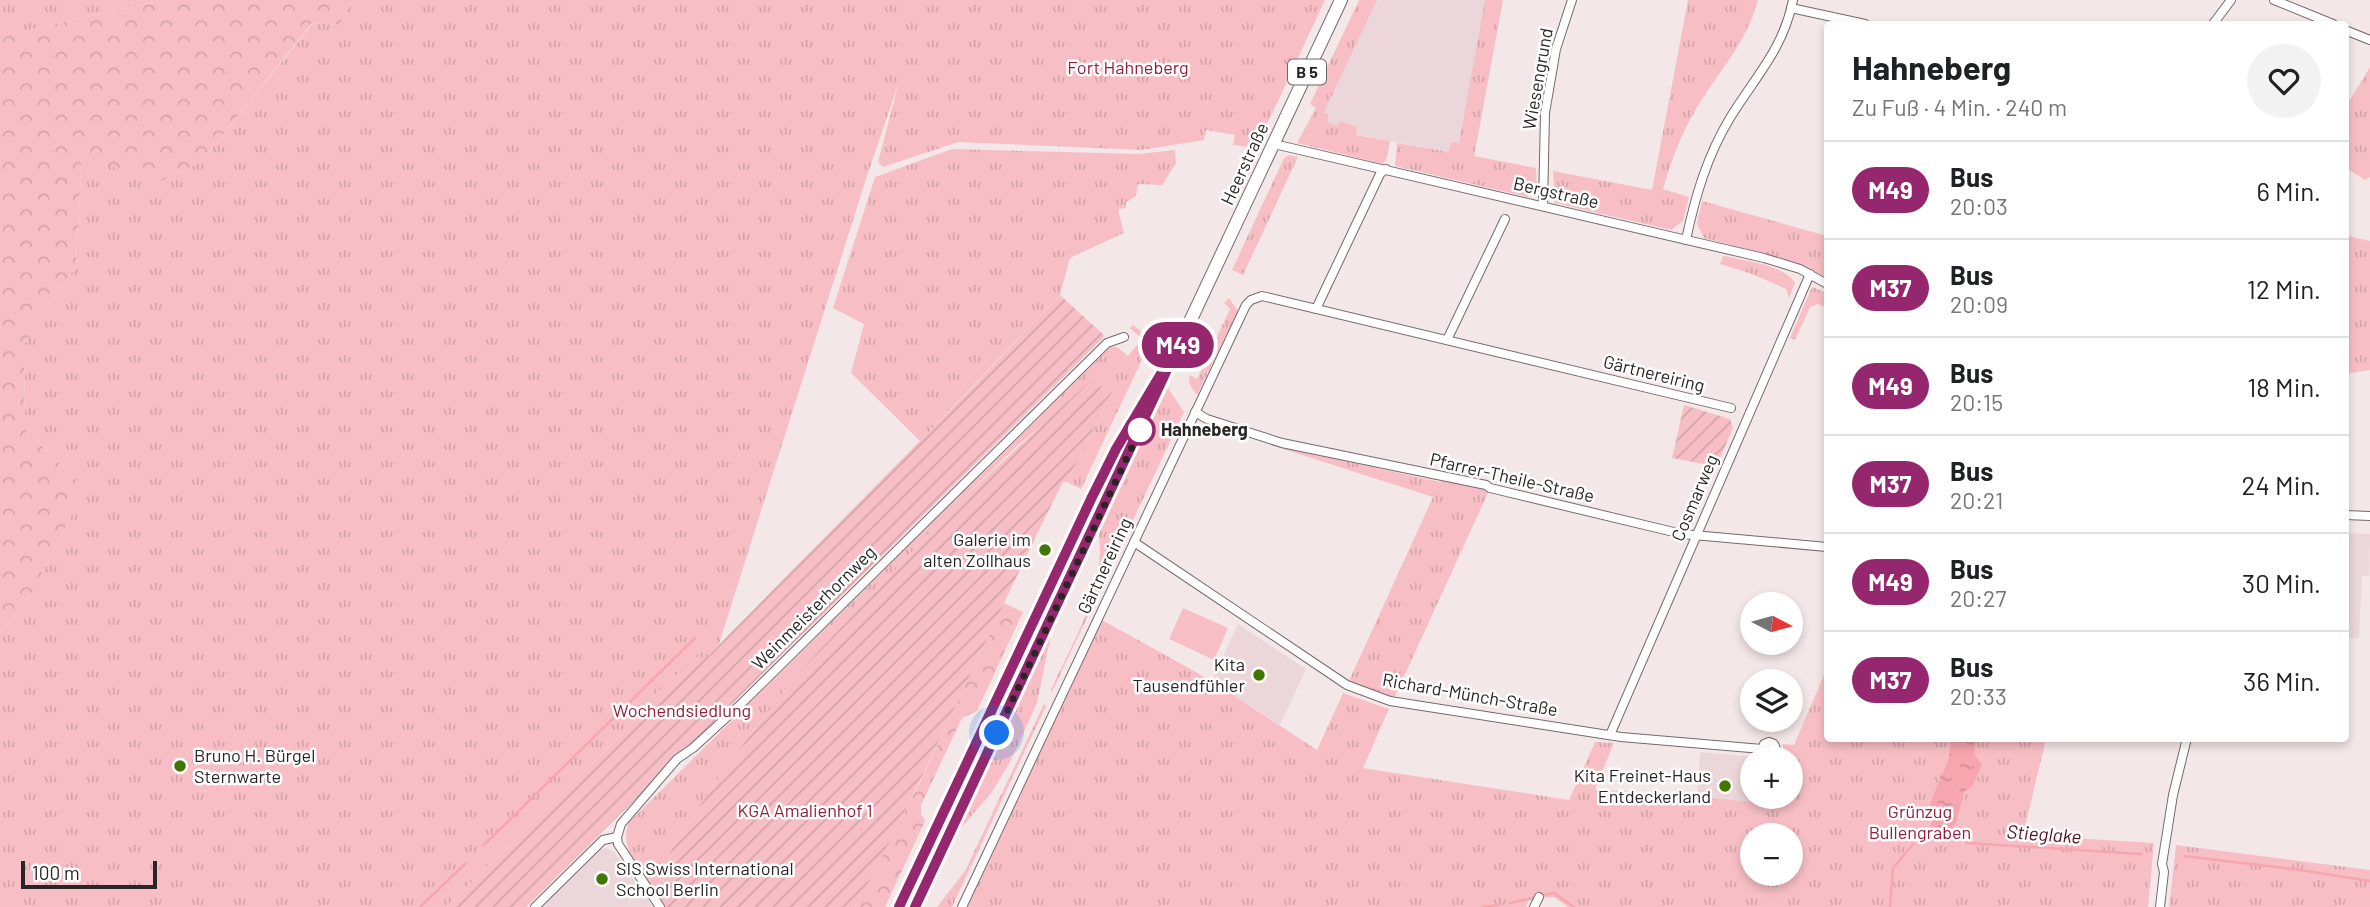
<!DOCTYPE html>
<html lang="de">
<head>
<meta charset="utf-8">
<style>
  body { margin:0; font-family:Barlow,sans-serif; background:#f2f2f2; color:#202124; height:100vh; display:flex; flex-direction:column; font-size:26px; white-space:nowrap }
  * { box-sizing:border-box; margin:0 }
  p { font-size:23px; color:#757577 }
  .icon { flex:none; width:38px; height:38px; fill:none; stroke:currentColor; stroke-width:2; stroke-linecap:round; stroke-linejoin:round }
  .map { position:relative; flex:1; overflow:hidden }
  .sheet { position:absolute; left:1824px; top:21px; width:525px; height:721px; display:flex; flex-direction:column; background:#fff; border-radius:7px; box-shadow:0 4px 10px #0003 }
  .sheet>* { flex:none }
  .badge { padding:0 14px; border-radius:23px; font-size:24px; line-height:46px }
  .needle { width:46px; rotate:96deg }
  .controls { position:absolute; left:1740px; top:592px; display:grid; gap:14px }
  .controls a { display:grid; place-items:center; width:63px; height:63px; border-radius:50%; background:#fff; box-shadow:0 4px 10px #0003; font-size:35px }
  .scale { position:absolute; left:21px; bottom:18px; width:136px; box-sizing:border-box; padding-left:7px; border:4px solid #2a2525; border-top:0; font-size:19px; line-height:24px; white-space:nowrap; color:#2a2525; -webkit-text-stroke:5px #fff; paint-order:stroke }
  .you { position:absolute; width:35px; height:35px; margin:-18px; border:5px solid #fff; border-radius:50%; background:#1a73e8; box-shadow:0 0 0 10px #1a73e833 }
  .map>.badge { position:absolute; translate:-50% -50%; box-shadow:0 0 0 4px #fff }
  .round { display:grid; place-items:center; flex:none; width:74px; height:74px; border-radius:37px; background:#f2f2f2 }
  .overview { display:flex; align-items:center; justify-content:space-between; height:119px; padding:0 28px }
  h1 { font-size:33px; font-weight:700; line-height:52px }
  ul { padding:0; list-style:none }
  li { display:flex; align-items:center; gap:21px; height:98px; padding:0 28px; border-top:2px solid #e0e0e0 }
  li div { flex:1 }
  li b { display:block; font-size:26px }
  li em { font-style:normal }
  li .badge { min-width:77px; font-weight:700; text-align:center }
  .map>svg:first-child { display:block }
  .built { fill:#ebd7d9 }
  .grass { fill:url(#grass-tufts); fill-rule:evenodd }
  .forest { fill:url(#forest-crowns) }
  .garden { fill:url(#garden-furrows) }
  .pitch { fill:#f7bfc5 }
  .water { fill:url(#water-ripples) }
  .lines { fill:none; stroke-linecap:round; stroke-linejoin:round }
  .stream { stroke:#f7a5ae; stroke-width:2.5 }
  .minor-casing { stroke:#756a6b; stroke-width:10 }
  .primary-casing { stroke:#756a6b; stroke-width:14 }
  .minor { stroke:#fff; stroke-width:8 }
  .primary { stroke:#fff; stroke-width:12 }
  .line-casing { stroke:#fff; stroke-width:16 }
  .line { stroke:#95276e; stroke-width:10 }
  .walk { stroke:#2a2525; stroke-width:7; stroke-dasharray:0 12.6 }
  .stop-dot { fill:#fff; stroke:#95276e; stroke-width:3.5 }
  .poi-dot { fill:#417601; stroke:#fff; stroke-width:2.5 }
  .labels { text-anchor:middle; stroke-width:5; stroke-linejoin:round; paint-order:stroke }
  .shield { fill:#fff; stroke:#6a6666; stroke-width:2 }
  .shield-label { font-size:16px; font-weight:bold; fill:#2a2525 }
  .park-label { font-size:18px; fill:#941e3c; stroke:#fff }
  .street-label { font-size:18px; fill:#2a2525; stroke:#fff }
  .stop-label { font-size:18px; font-weight:bold; fill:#2a2525; stroke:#fff; text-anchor:start }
  .poi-label { font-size:18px; fill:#2a2525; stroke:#fff; text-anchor:end }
  .water-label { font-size:19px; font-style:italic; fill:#501220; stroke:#fff }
</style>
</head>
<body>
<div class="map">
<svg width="2370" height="907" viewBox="0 0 2370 907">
  <defs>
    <pattern id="grass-tufts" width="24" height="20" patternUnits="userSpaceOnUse" patternTransform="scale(1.75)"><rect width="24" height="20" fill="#f7bfc5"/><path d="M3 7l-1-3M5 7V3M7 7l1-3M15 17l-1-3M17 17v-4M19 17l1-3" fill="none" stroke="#d4a4a9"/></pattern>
    <pattern id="forest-crowns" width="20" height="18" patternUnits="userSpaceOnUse" patternTransform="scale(1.75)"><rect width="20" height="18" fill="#f7bfc5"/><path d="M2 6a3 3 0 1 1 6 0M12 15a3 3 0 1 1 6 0" fill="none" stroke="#d4a4a9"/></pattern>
    <pattern id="garden-furrows" width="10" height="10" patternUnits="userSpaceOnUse" patternTransform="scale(1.75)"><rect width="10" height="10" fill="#f7bfc5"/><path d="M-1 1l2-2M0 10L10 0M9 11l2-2" fill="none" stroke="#d4a4a9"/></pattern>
    <pattern id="water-ripples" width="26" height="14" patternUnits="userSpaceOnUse" patternTransform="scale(1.75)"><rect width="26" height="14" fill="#f7a5ae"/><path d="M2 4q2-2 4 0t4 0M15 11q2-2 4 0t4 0" fill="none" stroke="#d48e96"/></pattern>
  </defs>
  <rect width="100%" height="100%" fill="#f4e7e8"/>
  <g class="built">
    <polygon points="1372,0 1503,0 1474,157 1313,126"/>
    <polygon points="2345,533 2370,534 2369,576 2362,576 2359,638 2345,638"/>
    <polygon points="1238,624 1306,669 1280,725 1212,681"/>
    <polygon points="1700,752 1756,757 1752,758 1752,796 1771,796 1768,804 1697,798"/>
    <polygon points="607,848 614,852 653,907 542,907 600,849"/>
  </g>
  <g class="grass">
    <polygon points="0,0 163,0 10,34 0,41"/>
    <polygon points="353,0 1325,0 1256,148 1233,145 1235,135 1206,130 1204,140 1141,150 958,142 883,167 878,162 899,82 866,179 719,644 705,659 659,690 622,734 446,907 0,907 0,633 31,594 85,489 25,429 24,345 76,266 82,152 153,185 201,162 313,23 340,25"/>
    <polygon points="1359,0 1377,0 1324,112 1329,115 1327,122 1337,126 1340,121 1357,127 1356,135 1390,141 1387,157 1383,164 1297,143 1316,108 1310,104"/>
    <polygon points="1485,0 1503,0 1474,156 1536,168 1537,191 1528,197 1395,166 1397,143 1449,152 1451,142 1459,143"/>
    <path d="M1688,0H1758C1747,43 1718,72 1696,109C1681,134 1671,161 1663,189L1689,197L1683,221L1671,230L1555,203L1553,171L1652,190Z"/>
    <polygon points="2370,67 2370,177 2365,180 2349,170 2345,209 2345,108"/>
    <polygon points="952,149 1139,154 1175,150 1176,163 1162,185 1138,184 1136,196 1126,202 1126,208 1118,209 1124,233 1070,258 1060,295 920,441 851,373 864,324 833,308 875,177"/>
    <polygon points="1289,155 1298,157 1243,275 1232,270 1284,158"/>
    <polygon points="1702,201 1827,236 1827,278 1785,259 1704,238 1697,224"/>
    <polygon points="2345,235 2370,241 2370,370 2345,374"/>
    <path d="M1723,256C1742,260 1785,265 1795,283L1789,298L1786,289L1752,274L1720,264Z"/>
    <polygon points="1812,287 1827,293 1827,308 1818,304 1810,307 1795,340 1790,338"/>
    <path d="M1229,298L1238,311L1197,395C1192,388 1187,384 1190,375L1197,379L1230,309L1224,303Z"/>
    <path d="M1133,325L1145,334L1156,330L1081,489L1067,482L1112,392L1052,417L1018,445L960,501L797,674L730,761L672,847L659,899C645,877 617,849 629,822L1110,347H1117L1128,356L1142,339L1130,328Z"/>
    <path d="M1168,388L1184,412L1052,692L1051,690C1072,643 1109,583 1098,530Z"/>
    <polygon points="1268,444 1440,482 1444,480 1486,489 1488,493 1395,696 1391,698 1351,684 1349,681 1433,497"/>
    <polygon points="1091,548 1051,635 1037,703 1010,762 992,792 961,828 923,907 921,907"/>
    <path d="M1102,620L1212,681L1317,750L1343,693L1389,709L1363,768L1569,800L1595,742L1614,743L1595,789L1768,803L1771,796H1790V758H1781L1783,744L1794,745L1827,668V738L2046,739L2023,835L2154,843L2148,907H1568L1554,897L1529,899L1526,907H967ZM1752,835H1790V873H1752Z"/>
    <polygon points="1044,704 1046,706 952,907 937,907 965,871"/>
    <polygon points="2176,845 2370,870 2370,907 2169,907"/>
  </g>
  <g class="forest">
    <polygon points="163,0 353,0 340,25 312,23 201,162 153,185 82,153 76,266 24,345 25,429 85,489 31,594 0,633 0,41 10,34"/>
    <polygon points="1004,603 1023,612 977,711 962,718 921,805 921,814 925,821 885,907 855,907 920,782"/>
  </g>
  <g class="garden">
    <polygon points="1060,295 1105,336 526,907 446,907 622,734 659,690 698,656 705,659 965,395"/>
    <path d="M1090,381L1112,392L1067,482H1063C992,622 931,768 855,907H665L659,899L672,847L730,761L797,674L960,501Z"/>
    <polygon points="1684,405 1730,419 1733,428 1718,463 1714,466 1672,458"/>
  </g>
  <polygon class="pitch" points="1183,608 1228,628 1214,660 1169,639"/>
  <polygon class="water" points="1951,739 1976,739 1974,753 1982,765 1972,786 1964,792 1956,823 1950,829 1941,831 1932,825 1930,803 1949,758"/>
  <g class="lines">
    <g class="stream">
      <polyline points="1950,829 1967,843 2141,854"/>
      <polyline points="1923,836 1932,825"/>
      <polyline points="484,845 695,638"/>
      <polyline points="2184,856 2300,870 2370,881"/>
      <polyline points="1543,895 1554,893 1574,907"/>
      <polyline points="1510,903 1533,898"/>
      <polyline points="420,907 466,863"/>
      <polyline points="1483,907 1498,905"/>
      <polyline points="1890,907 1893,868 1913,844"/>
    </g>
    <g class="minor-casing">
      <g id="minor">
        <polyline points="2274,0 2333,24"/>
        <polyline points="1791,8 1865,24"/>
        <polyline points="2213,24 2231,0"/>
        <polyline points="2345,30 2370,40"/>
        <polyline points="1274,144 1764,258 1800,269 1827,284"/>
        <polyline points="1543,206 1545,113 1556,49 1572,0"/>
        <path d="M1686,240C1695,197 1707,156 1730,118C1755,77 1783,50 1793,0"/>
        <polyline points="1316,309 1380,174 1386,169"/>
        <polyline points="1447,340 1505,219"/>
        <polyline points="1195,412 1207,419 1282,443 1486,485 1490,488 1682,534 1827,547"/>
        <polyline points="2345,515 2370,516"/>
        <polyline points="1134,542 1347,685 1390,701 1621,737 1762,749 1764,744 1769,742 1774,744 1777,751 1774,756 1769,758 1763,754 1762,749"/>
        <polyline points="1610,735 1810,274"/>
        <polyline points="617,837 621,824 677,759 693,748 740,705 1107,343 1124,337"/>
        <polyline points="617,837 618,844 660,907"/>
        <polyline points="535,907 603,840 617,837"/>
        <polyline points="962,907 1246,305 1251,300 1262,296 1731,408"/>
        <polyline points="1534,907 1539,897"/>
        <polyline points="2160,907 2164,872 2162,864 2173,795 2187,738"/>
      </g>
    </g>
    <g class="primary-casing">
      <g id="primary">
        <polyline points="899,907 1092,497 1151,390"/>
        <polyline points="915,907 1341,0"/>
      </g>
    </g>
    <use href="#minor" class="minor"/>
    <use href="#primary" class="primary"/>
  </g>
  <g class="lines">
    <g class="line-casing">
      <polyline id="line" points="899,907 1092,497 1116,449 1180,342 915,907"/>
    </g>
    <use href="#line" class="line"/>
    <polyline class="walk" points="997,733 1140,430"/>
  </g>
  <circle class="stop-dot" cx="1140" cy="430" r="14"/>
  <g class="poi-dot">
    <circle cx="1045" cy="550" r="7"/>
    <circle cx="1259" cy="675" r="7"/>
    <circle cx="180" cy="766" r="7"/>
    <circle cx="1725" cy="786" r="7"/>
    <circle cx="602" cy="879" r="7"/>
  </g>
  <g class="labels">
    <rect class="shield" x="1288" y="59.5" width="38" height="25" rx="5"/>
    <g class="shield-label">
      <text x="1307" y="78">B 5</text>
    </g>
    <g class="park-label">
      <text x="1128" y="74">Fort Hahneberg</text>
      <text x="682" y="717">Wochendsiedlung</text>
      <text x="805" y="817">KGA Amalienhof 1</text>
      <text x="1920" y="818">Grünzug<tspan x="1920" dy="21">Bullengraben</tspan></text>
    </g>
    <g class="street-label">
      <text transform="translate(1538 79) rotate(-80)" y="6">Wiesengrund</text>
      <text transform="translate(1245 164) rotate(-65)" y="6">Heerstraße</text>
      <text transform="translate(1556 193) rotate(13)" y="6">Bergstraße</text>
      <text transform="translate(1654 374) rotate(14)" y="6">Gärtnereiring</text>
      <text transform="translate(1512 478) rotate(13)" y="6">Pfarrer-Theile-Straße</text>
      <text transform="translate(1695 498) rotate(-67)" y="6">Cosmarweg</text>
      <text transform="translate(1105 566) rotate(-65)" y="6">Gärtnereiring</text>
      <text transform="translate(814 608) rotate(-45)" y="6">Weinmeisterhornweg</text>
      <text transform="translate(1470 695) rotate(10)" y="6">Richard-Münch-Straße</text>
    </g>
    <g class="stop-label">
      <text x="1161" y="436">Hahneberg</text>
    </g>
    <g class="poi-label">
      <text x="1031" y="546">Galerie im<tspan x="1031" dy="21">alten Zollhaus</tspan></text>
      <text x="1245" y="671">Kita<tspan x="1245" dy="21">Tausendfühler</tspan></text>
      <text x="194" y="762" text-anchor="start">Bruno H. Bürgel<tspan x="194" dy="21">Sternwarte</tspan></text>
      <text x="1711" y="782">Kita Freinet-Haus<tspan x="1711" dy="21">Entdeckerland</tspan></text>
      <text x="616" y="875" text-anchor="start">SIS Swiss International<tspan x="616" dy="21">School Berlin</tspan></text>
    </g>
    <g class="water-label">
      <text transform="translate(2044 834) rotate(4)" y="7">Stieglake</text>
    </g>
  </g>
</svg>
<div class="controls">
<a><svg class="needle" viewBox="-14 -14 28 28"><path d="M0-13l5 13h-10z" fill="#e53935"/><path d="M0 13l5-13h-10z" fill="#757577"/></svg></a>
<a><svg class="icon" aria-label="layers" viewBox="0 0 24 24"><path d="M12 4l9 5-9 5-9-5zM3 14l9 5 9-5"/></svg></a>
<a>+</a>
<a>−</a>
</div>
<div class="scale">100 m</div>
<div class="you" style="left:997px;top:733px"></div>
<b class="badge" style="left:1178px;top:345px;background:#95276e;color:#fff">M49</b>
<section class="sheet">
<div class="overview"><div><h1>Hahneberg</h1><p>Zu Fuß · 4 Min. · 240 m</p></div><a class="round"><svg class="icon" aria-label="heart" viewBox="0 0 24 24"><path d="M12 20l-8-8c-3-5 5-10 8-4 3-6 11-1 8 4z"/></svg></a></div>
<ul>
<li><span class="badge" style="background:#95276e;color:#fff">M49</span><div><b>Bus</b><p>20:03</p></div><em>6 Min.</em></li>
<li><span class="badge" style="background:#95276e;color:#fff">M37</span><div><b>Bus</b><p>20:09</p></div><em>12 Min.</em></li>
<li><span class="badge" style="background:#95276e;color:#fff">M49</span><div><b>Bus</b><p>20:15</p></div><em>18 Min.</em></li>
<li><span class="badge" style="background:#95276e;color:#fff">M37</span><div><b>Bus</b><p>20:21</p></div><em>24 Min.</em></li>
<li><span class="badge" style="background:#95276e;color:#fff">M49</span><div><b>Bus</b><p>20:27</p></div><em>30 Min.</em></li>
<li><span class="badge" style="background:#95276e;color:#fff">M37</span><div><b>Bus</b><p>20:33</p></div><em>36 Min.</em></li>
</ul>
</section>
</div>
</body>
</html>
